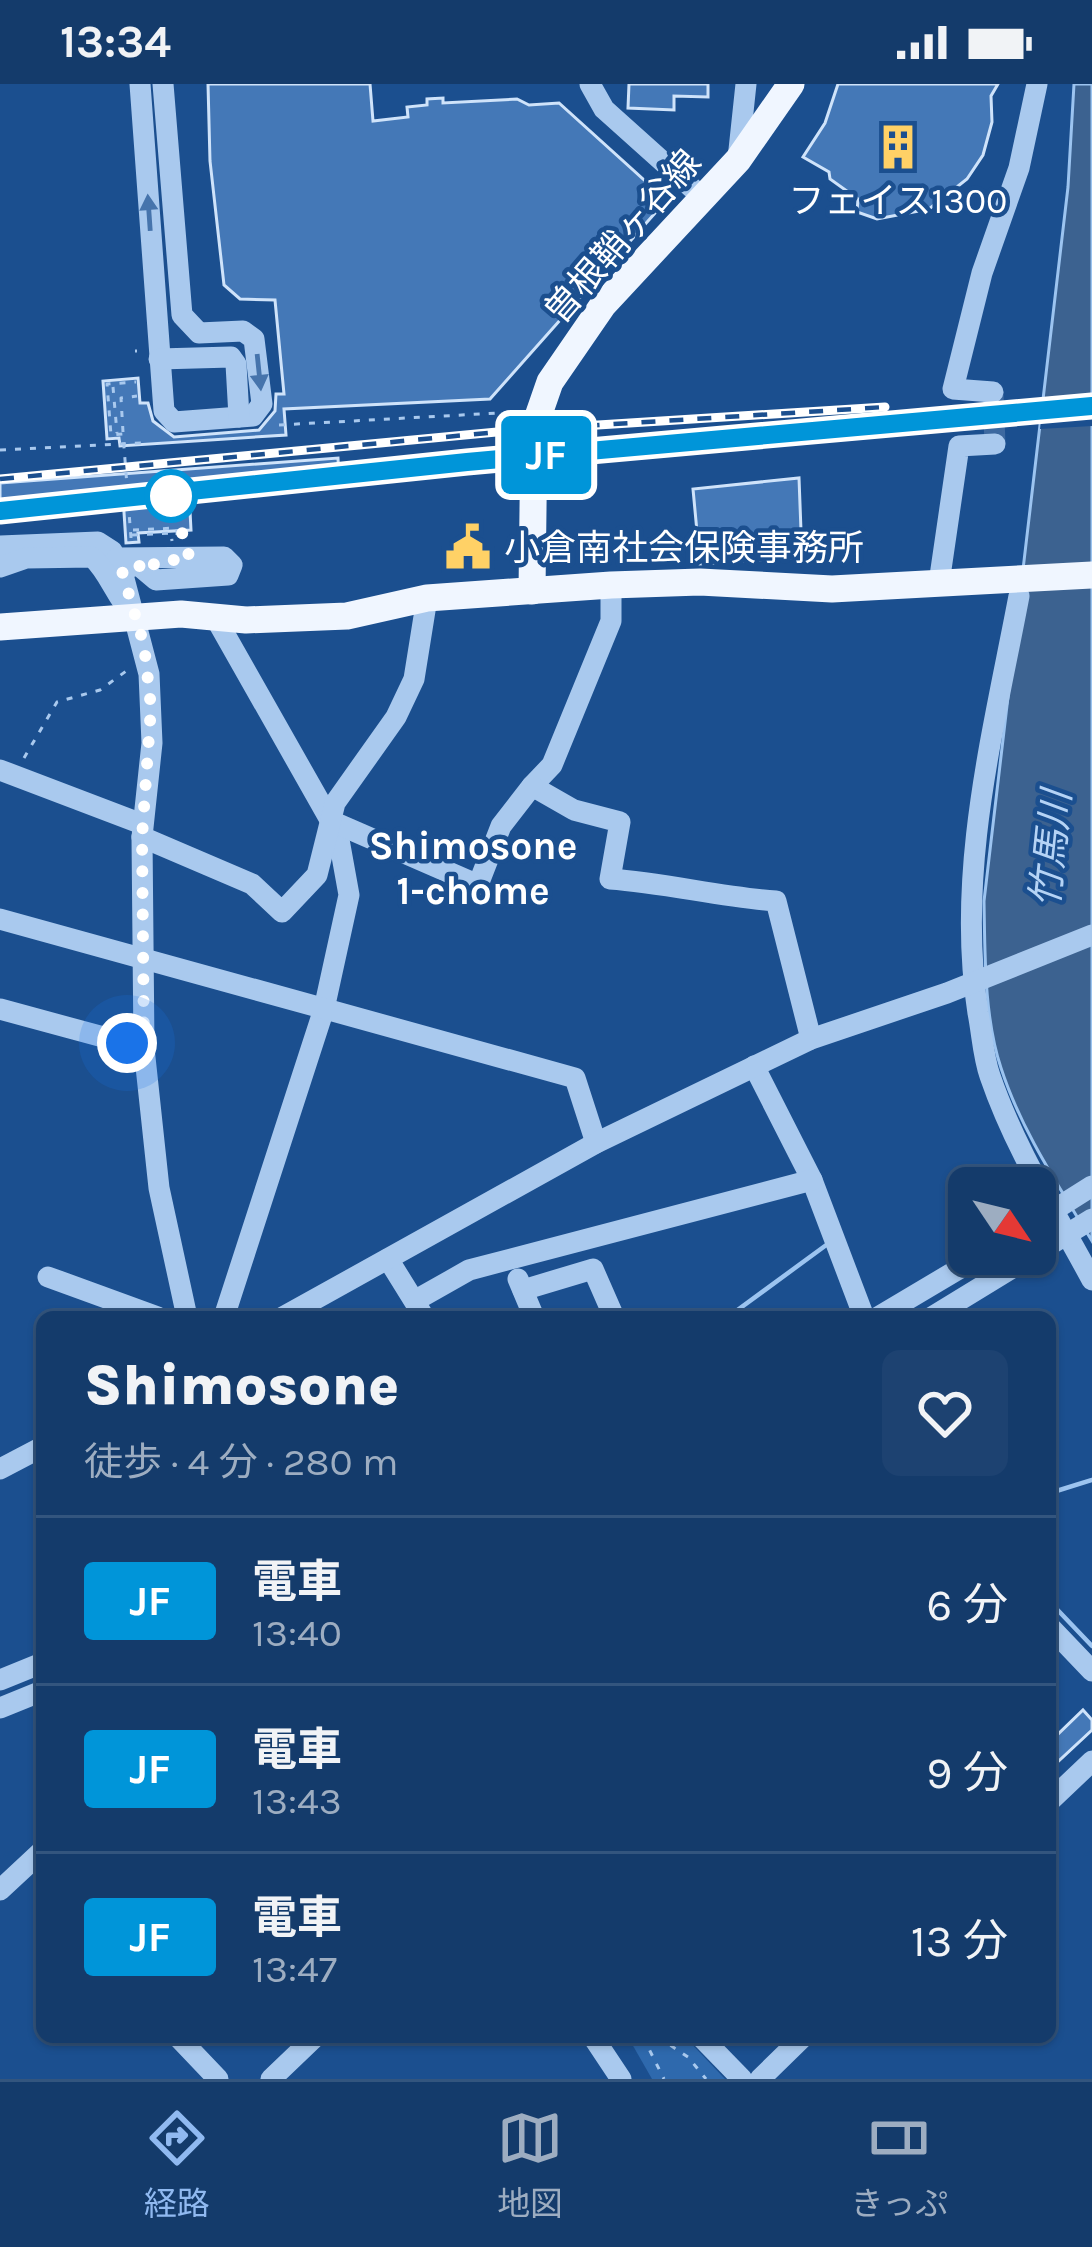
<!DOCTYPE html>
<html lang="ja">
<head>
<meta charset="utf-8">
<style>
  body { margin:0; font-family:Karla,"Noto Sans JP",sans-serif; background:#1d4271; color:#f1f3f6; height:100vh; display:flex; flex-direction:column; font-size:45px; white-space:nowrap }
  * { box-sizing:border-box; margin:0 }
  p { font-size:39px; color:#9dadc1 }
  .icon { flex:none; width:66px; height:66px; fill:none; stroke:currentColor; stroke-width:2; stroke-linecap:round; stroke-linejoin:round }
  .map { position:relative; flex:1; overflow:hidden }
  .details { position:absolute; left:36px; top:1227px; width:1020px; height:732px; display:flex; flex-direction:column; background:#143b6b; border-radius:18px; box-shadow:0 3px 9px #0004,0 0 0 3px #33557e }
  .details>* { flex:none }
  .badge { padding:0 24px; border-radius:9px; font-size:42px; line-height:78px }
  .needle { width:78px; rotate:125deg }
  .buttons { position:absolute; left:948px; top:1083px; display:grid; gap:24px }
  .buttons a { display:grid; place-items:center; width:108px; height:108px; border-radius:18px; background:#143b6b; box-shadow:0 3px 9px #0004,0 0 0 3px #33557e; font-size:60px }
  .you { position:absolute; width:60px; height:60px; margin:-30px; border:9px solid #fff; border-radius:50%; background:#1a73e8; box-shadow:0 0 0 18px #1a73e833 }
  .map>.badge { position:absolute; translate:-50% -50%; box-shadow:0 0 0 6px #fff }
  .round { display:grid; place-items:center; flex:none; width:126px; height:126px; border-radius:18px; background:#1d4271 }
  .head { display:flex; align-items:center; justify-content:space-between; height:204px; padding:0 48px }
  h1 { font-size:57px; font-weight:800; line-height:90px }
  ul { padding:0; list-style:none }
  li { display:flex; align-items:center; gap:36px; height:168px; padding:0 48px; border-top:3px solid #33557e }
  li div { flex:1 }
  li b { display:block; font-size:45px }
  li em { font-style:normal }
  li .badge { min-width:132px; font-weight:700; text-align:center }
  .status { display:flex; justify-content:space-between; align-items:center; height:84px; padding:0 60px; background:#143b6b; direction:ltr }
  .status svg { height:33px; fill:currentColor }
  .menu { display:flex; justify-content:space-around; align-items:center; height:168px; border-top:3px solid #33557e; background:#143b6b; font-size:33px; color:#9dadc1 }
  .menu a { display:grid; justify-items:center; gap:6px }
  .menu .current { color:#90b9f0 }
  .map>svg:first-child { display:block }
  .green { fill:#2e69ad }
  .water { fill:#3c6290; stroke:#9cc4f0; stroke-width:3 }
  .pier { fill:#1b4f8f }
  .lines { fill:none; stroke-linecap:round; stroke-linejoin:round }
  .stream { stroke:#9cc4f0; stroke-width:4.5 }
  .building { fill:#4478b7; stroke:#cfe3fa; stroke-width:3 }
  .minor-tunnel { stroke:#3d69a0; stroke-width:21; stroke-dasharray:21 10; stroke-linecap:butt }
  .path { stroke:#a9c9ee; stroke-width:3; stroke-dasharray:6 9; stroke-linecap:butt }
  .minor { stroke:#a9c9ee; stroke-width:21 }
  .major { stroke:#f0f6ff; stroke-width:27 }
  .rail-casing { stroke:#fff; stroke-width:9 }
  .rail { stroke:#1b4f8f; stroke-width:4.5; stroke-dasharray:14; stroke-linecap:butt }
  .oneway { fill:#4674ac }
  .line-casing { stroke:#fff; stroke-width:27 }
  .line { stroke:#0095d9; stroke-width:18 }
  .walk { stroke:#fff; stroke-width:12; stroke-dasharray:0 21.6 }
  .stop-dot { fill:#fff; stroke:#0095d9; stroke-width:6 }
  .labels { text-anchor:middle; stroke-width:9; stroke-linejoin:round; paint-order:stroke }
  .poi-label { font-size:36px; fill:#fff; stroke:#1b4f8f }
  .street-label { font-size:36px; fill:#fff; stroke:#1b4f8f }
  .neighbourhood-label { font-size:39px; font-weight:bold; fill:#fff; stroke:#1b4f8f }
  .water-label { font-size:39px; font-style:italic; fill:#b5d3f5; stroke:#1b4f8f }
</style>
</head>
<body>
<div class="status"><b>13:34</b><svg viewBox="0 0 49 12"><path d="M0 12V9h3v3zM5 12V6h3v6zM10 12V3h3v9zM15 12V0h3v12zM26 1h20v11H26zM47 4h2v5h-2z"/></svg></div>
<div class="map">
<svg width="1092" height="1995" viewBox="0 0 1092 1995">
  <rect width="100%" height="100%" fill="#1b4f8f"/>
  <polygon class="green" points="628,1953 685,1953 725,1995 652,1995"/>
  <path class="water" d="M1074,0H1092V1157C1058,1101 1021,1046 1001,984C984,933 985,870 984,817L1068,103Z"/>
  <polygon class="pier" points="1092,314 1092,342 1040,345 1043,318"/>
  <g class="lines">
    <g class="stream">
      <polyline points="728,1233 829,1159"/>
      <polyline points="1050,1409 1092,1396"/>
      <polyline points="1050,1518 1092,1562"/>
    </g>
  </g>
  <g class="building">
    <polygon points="208,0 370,0 373,37 408,33 407,23 427,21 427,15 443,14 443,19 517,15 529,21 559,19 654,105 656,128 490,315 284,325 286,351 120,362 119,354 107,355 103,297 138,294 140,319 148,319 153,337 174,353 259,346 275,327 276,310 284,310 275,216 240,215 224,201 210,77"/>
    <polygon points="629,0 708,0 708,13 674,12 674,26 628,24"/>
    <polygon points="838,0 998,0 991,12 992,38 983,71 967,95 929,125 877,135 857,128 858,115 830,95 829,88 803,73 825,39"/>
    <polygon points="338,374 339,397 189,408 191,446 138,449 139,458 126,459 123,413 0,422 0,399"/>
    <polygon points="799,394 802,473 700,480 693,405"/>
    <polygon points="1083,1626 1092,1636 1092,1646 1050,1685 1050,1658"/>
  </g>
  <g class="lines">
    <polyline class="minor-tunnel" points="993,308 995,360"/>
    <g class="path">
      <polyline points="135,267 137,267"/>
      <polyline points="113,303 117,349"/>
      <polyline points="279,341 516,328"/>
      <polyline points="123,348 121,314 137,312"/>
      <polyline points="0,366 141,359"/>
      <polyline points="133,446 177,444 177,451"/>
      <polyline points="132,451 171,449 172,457"/>
      <polyline points="131,454 123,350 111,351 107,300 136,298"/>
      <polyline points="24,674 57,618 100,606 129,585"/>
      <polyline points="643,1953 664,1995"/>
      <polyline points="658,1953 688,1973 706,1995"/>
    </g>
    <g class="minor">
      <polyline points="140,0 164,327 174,338 253,332 262,320 254,255 243,247 199,249 182,231 163,0"/>
      <polyline points="590,0 604,25 701,112"/>
      <polyline points="738,75 746,0"/>
      <polyline points="159,275 231,273 236,280 239,333"/>
      <polyline points="993,308 953,305 982,189 1019,84 1037,0"/>
      <polyline points="0,462 98,458 112,467 122,487 149,590 152,659 142,753 144,964 159,1104 187,1233"/>
      <polyline points="117,474 224,473 232,481 228,491 156,496 137,480 122,487"/>
      <path d="M0,483L26,474L92,473C110,489 116,515 135,533"/>
      <polyline points="939,499 959,362 995,360"/>
      <path d="M611,501V537L552,681L532,702L574,726L620,738L610,795C666,799 720,813 776,817L811,955"/>
      <path d="M1019,512C993,649 956,789 978,929C982,949 983,972 990,992C1015,1065 1056,1129 1092,1196"/>
      <polyline points="215,533 338,750 349,811 324,925 224,1233"/>
      <polyline points="0,686 142,740"/>
      <polyline points="331,737 478,801 501,742 532,702"/>
      <polyline points="142,753 252,800 282,828 317,791 335,719 396,633 414,595 427,514"/>
      <polyline points="0,835 575,994 596,1059"/>
      <polyline points="0,925 144,964"/>
      <polyline points="754,982 812,1096 864,1233"/>
      <polyline points="1035,1138 1092,1102"/>
      <polyline points="388,1175 424,1233"/>
      <polyline points="48,1193 158,1233"/>
      <polyline points="518,1195 534,1233"/>
      <polyline points="523,1206 593,1185 614,1233"/>
      <polyline points="416,1216 469,1186 812,1096"/>
      <polyline points="283,1233 596,1059 811,955 947,909 1092,851"/>
      <polyline points="878,1233 984,1170"/>
      <polyline points="932,1233 1092,1135"/>
      <polyline points="0,1385 42,1363"/>
      <polyline points="1050,1543 1092,1587"/>
      <polyline points="0,1596 42,1579"/>
      <polyline points="0,1624 42,1607"/>
      <polyline points="1050,1717 1092,1677"/>
      <polyline points="0,1806 42,1767"/>
      <polyline points="178,1953 218,1995"/>
      <polyline points="593,1953 621,1995"/>
      <polyline points="701,1953 742,1995"/>
      <polyline points="271,1995 315,1953"/>
      <polyline points="760,1995 803,1953"/>
    </g>
    <g class="major">
      <polyline points="532,507 534,344 550,298 603,221 738,76 791,0"/>
      <polyline points="0,543 181,530 246,536 347,532 427,514 611,501 700,498 832,505 1092,491"/>
    </g>
    <g class="rail-casing">
      <g id="rail">
        <polyline points="0,395 519,346 885,323"/>
        <polyline points="0,427 467,378 1092,322"/>
      </g>
    </g>
    <use href="#rail" class="rail"/>
  </g>
  <defs><path id="oneway-solid" d="M-6-.8H1V-3.2L6.5 0L1 3.2V.8H-6Z" transform="scale(3)"/></defs>
  <g class="oneway">
    <use href="#oneway-solid" transform="translate(149 129) rotate(-94)"/>
    <use href="#oneway-solid" transform="translate(259 288) rotate(84)"/>
  </g>
  <g class="lines">
    <g class="line-casing">
      <polyline id="line" points="0,427 467,378 1092,322"/>
    </g>
    <use href="#line" class="line"/>
    <polyline class="walk" points="127,959 144,964 142,753 151,623 144,561 122,487 137,480 148,489 156,477 190,475 171,412"/>
  </g>
  <defs>
    <g id="building-bare" transform="scale(3.6)"><path d="M-4-6H4V6H1V3H-1V6H-4ZM-2.5-4.3h1.7v1.8h-1.7ZM.8-4.3h1.7v1.8H.8ZM-2.5-1h1.7V.8h-1.7ZM.8-1h1.7V.8H.8Z" fill="#ffd166" stroke="#1b4f8f" stroke-width="2.5" paint-order="stroke"/></g>
    <g id="civic-bare" transform="scale(3.6)"><path d="M-.6-6.5H3V-4.5H.6V-3L4-1V1h2V6H-6V1h2V-1L-.6-3ZM-1.2 2.5V6h2.4V2.5Z" fill="#ffd166" stroke="#1b4f8f" stroke-width="2.5" paint-order="stroke"/></g>
  </defs>
  <g fill-rule="evenodd">
    <use href="#building-bare" x="898" y="63"/>
    <use href="#civic-bare" x="468" y="463"/>
  </g>
  <circle class="stop-dot" cx="171" cy="412" r="24"/>
  <g class="labels">
    <g class="poi-label">
      <text x="898" y="129">フェイス1300</text>
      <text x="504" y="476" text-anchor="start">小倉南社会保険事務所</text>
    </g>
    <g class="street-label">
      <text transform="translate(622 152) rotate(-49)" y="13">曽根鞘ヶ谷線</text>
    </g>
    <g class="neighbourhood-label">
      <text x="473" y="775">Shimosone<tspan x="473" dy="45">1-chome</tspan></text>
    </g>
    <g class="water-label">
      <text transform="translate(1050 765) rotate(-84)" y="14">竹馬川</text>
    </g>
  </g>
</svg>
<div class="buttons">
<a><svg class="needle" viewBox="-14 -14 28 28"><path d="M0-13l5 13h-10z" fill="#e53935"/><path d="M0 13l5-13h-10z" fill="#9dadc1"/></svg></a>
</div>
<div class="you" style="left:127px;top:959px"></div>
<b class="badge" style="left:546px;top:371px;background:#0095d9;color:#fff">JF</b>
<section class="details">
<div class="head"><div><h1>Shimosone</h1><p>徒歩 · 4 分 · 280 m</p></div><a class="round"><svg class="icon" aria-label="heart" viewBox="0 0 24 24"><path d="M12 20l-8-8c-3-5 5-10 8-4 3-6 11-1 8 4z"/></svg></a></div>
<ul>
<li><span class="badge" style="background:#0095d9;color:#fff">JF</span><div><b>電車</b><p>13:40</p></div><em>6 分</em></li>
<li><span class="badge" style="background:#0095d9;color:#fff">JF</span><div><b>電車</b><p>13:43</p></div><em>9 分</em></li>
<li><span class="badge" style="background:#0095d9;color:#fff">JF</span><div><b>電車</b><p>13:47</p></div><em>13 分</em></li>
</ul>
</section>
</div>
<nav class="menu">
<a class="current"><svg class="icon" aria-label="directions" viewBox="0 0 24 24"><path d="M12 3l9 9-9 9-9-9zM9 14v-3h6M13 9l2 2-2 2"/></svg>経路</a>
<a><svg class="icon" aria-label="map" viewBox="0 0 24 24"><path d="M3 6l6-2 6 2 6-2v14l-6 2-6-2-6 2zM9 4v14M15 6v14"/></svg>地図</a>
<a><svg class="icon" aria-label="tickets" viewBox="0 0 24 24"><path d="M3 7h18v10H3zM15 7v10"/></svg>きっぷ</a>
</nav>
</body>
</html>
